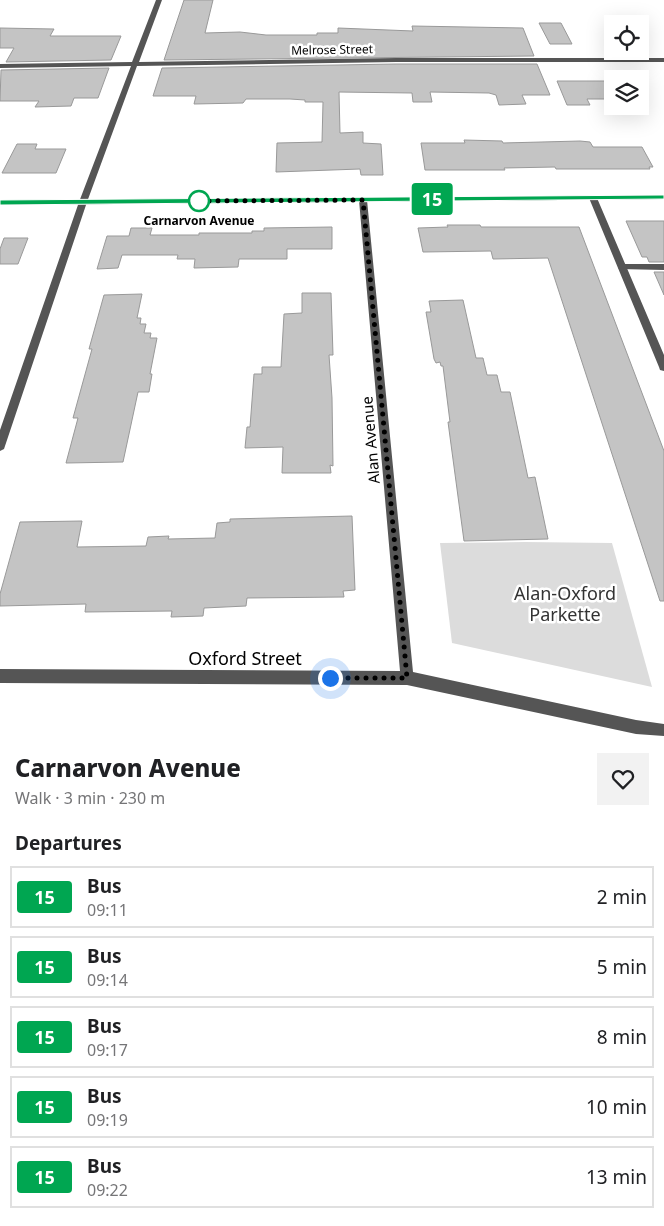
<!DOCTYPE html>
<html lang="en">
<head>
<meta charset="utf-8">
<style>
  body { margin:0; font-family:"Noto Sans",sans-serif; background:#f2f2f2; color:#202124; height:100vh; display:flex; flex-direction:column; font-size:19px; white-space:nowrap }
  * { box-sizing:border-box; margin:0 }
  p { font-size:16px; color:#757577 }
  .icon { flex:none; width:28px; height:28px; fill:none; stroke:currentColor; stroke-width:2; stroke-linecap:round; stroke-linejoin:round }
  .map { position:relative; height:736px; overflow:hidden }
  .panel { display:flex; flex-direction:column; background:#fff; flex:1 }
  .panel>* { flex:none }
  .badge { padding:0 10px; border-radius:4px; font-size:18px; line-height:32px }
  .buttons { position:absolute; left:604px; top:15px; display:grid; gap:10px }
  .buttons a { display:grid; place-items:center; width:45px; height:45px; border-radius:0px; background:#fff; box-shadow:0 5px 20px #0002; font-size:25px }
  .you { position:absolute; width:25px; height:25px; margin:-12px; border:4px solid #fff; border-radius:50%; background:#1a73e8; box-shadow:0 0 0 8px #1a73e833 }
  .map>.badge { position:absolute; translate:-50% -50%; box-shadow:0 0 0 2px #fff }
  h2 { padding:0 15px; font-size:19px; line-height:45px }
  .round { display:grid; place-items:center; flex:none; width:52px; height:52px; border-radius:0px; background:#f2f2f2 }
  .head { display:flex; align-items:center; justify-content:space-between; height:85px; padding:0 15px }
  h1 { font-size:24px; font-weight:800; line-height:38px }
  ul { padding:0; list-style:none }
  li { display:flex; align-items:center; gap:15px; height:62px; margin:0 10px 8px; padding:0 5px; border:2px solid #e0e0e0; border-radius:0px }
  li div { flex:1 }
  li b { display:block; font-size:19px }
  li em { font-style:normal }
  li .badge { min-width:55px; font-weight:700; text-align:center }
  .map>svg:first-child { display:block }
  .green { fill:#dcdcdc }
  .building { fill:#c4c4c4; stroke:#999 }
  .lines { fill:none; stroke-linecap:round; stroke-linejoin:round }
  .lane { fill:#555; fill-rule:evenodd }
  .street { fill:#555; fill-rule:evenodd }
  .secondary { fill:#222; fill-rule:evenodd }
  .line { fill:#00a651; stroke:#fff }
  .walk { stroke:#000; stroke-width:5; stroke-dasharray:0 9 }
  .stop-dot { fill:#fff; stroke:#00a651; stroke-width:2.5 }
  .labels { text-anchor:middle; stroke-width:5; stroke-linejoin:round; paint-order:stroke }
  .far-street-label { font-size:12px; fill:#000; stroke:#fff }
  .far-stop-label { font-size:12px; font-weight:bold; fill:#000; stroke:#fff }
  .street-label { font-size:15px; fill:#000; stroke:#fff }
  .near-park-label { font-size:18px; fill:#333; stroke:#fff }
  .near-street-label { font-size:18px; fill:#000; stroke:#fff }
</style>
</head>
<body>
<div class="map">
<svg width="664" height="736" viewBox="0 0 664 736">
  <rect width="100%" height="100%" fill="#fff"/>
  <polygon class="green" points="525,542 612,543 652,687 452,643 440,543"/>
  <g class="building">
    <polygon points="184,0 213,0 205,33 240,32 266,35 317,35 317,33 338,33 338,28 413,31 412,26 523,28 534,56 164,60"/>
    <polygon points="539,23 561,23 572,44 550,44"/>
    <polygon points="0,28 54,29 50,36 121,36 111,60 6,62 14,48 0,48"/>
    <polygon points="396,64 537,64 550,95 522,95 526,104 499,105 496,95 489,93 430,92 432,102 413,102 412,93 339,92 340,133 363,132 363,143 381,144 383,175 361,175 360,169 276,172 277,143 322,142 323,102 305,102 305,100 290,99 246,99 243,103 194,104 196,96 153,96 162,68"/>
    <polygon points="109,68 98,98 74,98 71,106 35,107 39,101 0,101 1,70"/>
    <polygon points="557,81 612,81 612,99 587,99 590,105 567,105"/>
    <polygon points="464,140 502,141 503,143 580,141 590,142 593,147 642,147 653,167 649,167 650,169 556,169 555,167 504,168 505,170 425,170 421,143 465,143"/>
    <polygon points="17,144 37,144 35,149 66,149 56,173 2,173"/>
    <polygon points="626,221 664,221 664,262 649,262 647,257 642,257"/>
    <polygon points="447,225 480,225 481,227 579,227 664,451 664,601 660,601 548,258 493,259 491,251 423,252 418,228 448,227"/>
    <polygon points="332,227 332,249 287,249 287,259 239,259 238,267 194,268 195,259 177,259 178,255 122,255 118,268 97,269 107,236 129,236 131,228 152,228 150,235 199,235 199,233 252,233 252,231 264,231 264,228"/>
    <polygon points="4,238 28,238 18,264 0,264 0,249"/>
    <polygon points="654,272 664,272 664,295"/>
    <polygon points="302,293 331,293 333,355 329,355 332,398 333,466 330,465 331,473 282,473 283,447 245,448 247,427 250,427 254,374 262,374 262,367 281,367 284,314 302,313"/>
    <polygon points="142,294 137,318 141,318 140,324 146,324 144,333 151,333 150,338 157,338 150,374 152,374 149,392 138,392 123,462 66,463 78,418 73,418 92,349 89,349 104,295"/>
    <polygon points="463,300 476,358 483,358 487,375 497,375 501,392 510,392 528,478 535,477 548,539 464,541 448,422 450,422 443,366 441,366 440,362 436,363 434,359 426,312 431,312 429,301"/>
    <polygon points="352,516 355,590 343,591 344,597 247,598 246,606 204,608 203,616 171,617 172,611 85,612 86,604 0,606 0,594 20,522 82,521 77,547 146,546 148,537 169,536 168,539 215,538 217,523 230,522 230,519"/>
  </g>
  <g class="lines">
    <polygon class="lane" points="622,264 664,264 664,270 619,269 618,267 619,265"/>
    <g class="street">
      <polygon points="156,0 162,0 139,62 396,58 664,58 664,62 396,62 137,66 87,202 5,446 4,449 0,451 0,430 79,202 131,66 0,68 0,64 132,62"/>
      <polygon points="590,196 596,196 597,198 664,355 664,371 660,370 659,367 589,198"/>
      <polygon points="360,198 366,198 367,200 413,672 636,720 664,724 664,736 636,734 407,685 0,683 0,669 400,671 359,200"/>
    </g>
    <polygon class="secondary" points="664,195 664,199 0,205 0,201"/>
  </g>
  <polygon class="line" points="664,195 664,199 0,205 0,200"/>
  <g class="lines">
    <polyline class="walk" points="199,201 195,201 363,200 407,678 330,678"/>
  </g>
  <circle class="stop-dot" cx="199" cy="201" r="10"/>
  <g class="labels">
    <g class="far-street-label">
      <text transform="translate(332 50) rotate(-1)" y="4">Melrose Street</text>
    </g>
    <g class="far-stop-label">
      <text x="199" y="225">Carnarvon Avenue</text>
    </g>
    <g class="street-label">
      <text transform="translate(371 440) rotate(-95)" y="5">Alan Avenue</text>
    </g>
    <g class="near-park-label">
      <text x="565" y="600">Alan-Oxford<tspan x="565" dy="21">Parkette</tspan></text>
    </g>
    <g class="near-street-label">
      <text x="245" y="665">Oxford Street</text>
    </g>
  </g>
</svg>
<div class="buttons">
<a><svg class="icon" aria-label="locate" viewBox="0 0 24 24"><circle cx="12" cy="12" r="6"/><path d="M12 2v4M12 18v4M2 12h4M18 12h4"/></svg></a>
<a><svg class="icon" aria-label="layers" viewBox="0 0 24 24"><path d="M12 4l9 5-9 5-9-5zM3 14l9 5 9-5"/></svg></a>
</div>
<div class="you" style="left:330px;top:678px"></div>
<b class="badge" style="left:432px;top:199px;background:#00a651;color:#fff">15</b>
</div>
<section class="panel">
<div class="head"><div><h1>Carnarvon Avenue</h1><p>Walk · 3 min · 230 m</p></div><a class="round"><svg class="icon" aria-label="heart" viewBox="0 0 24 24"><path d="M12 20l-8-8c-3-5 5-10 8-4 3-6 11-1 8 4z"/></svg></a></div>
<h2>Departures</h2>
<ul>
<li><span class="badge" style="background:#00a651;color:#fff">15</span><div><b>Bus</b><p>09:11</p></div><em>2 min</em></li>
<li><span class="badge" style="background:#00a651;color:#fff">15</span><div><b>Bus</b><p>09:14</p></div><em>5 min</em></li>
<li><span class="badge" style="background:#00a651;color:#fff">15</span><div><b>Bus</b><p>09:17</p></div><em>8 min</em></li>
<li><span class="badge" style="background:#00a651;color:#fff">15</span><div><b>Bus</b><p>09:19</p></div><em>10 min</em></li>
<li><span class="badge" style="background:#00a651;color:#fff">15</span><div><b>Bus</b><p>09:22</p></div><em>13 min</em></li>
</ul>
</section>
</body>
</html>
